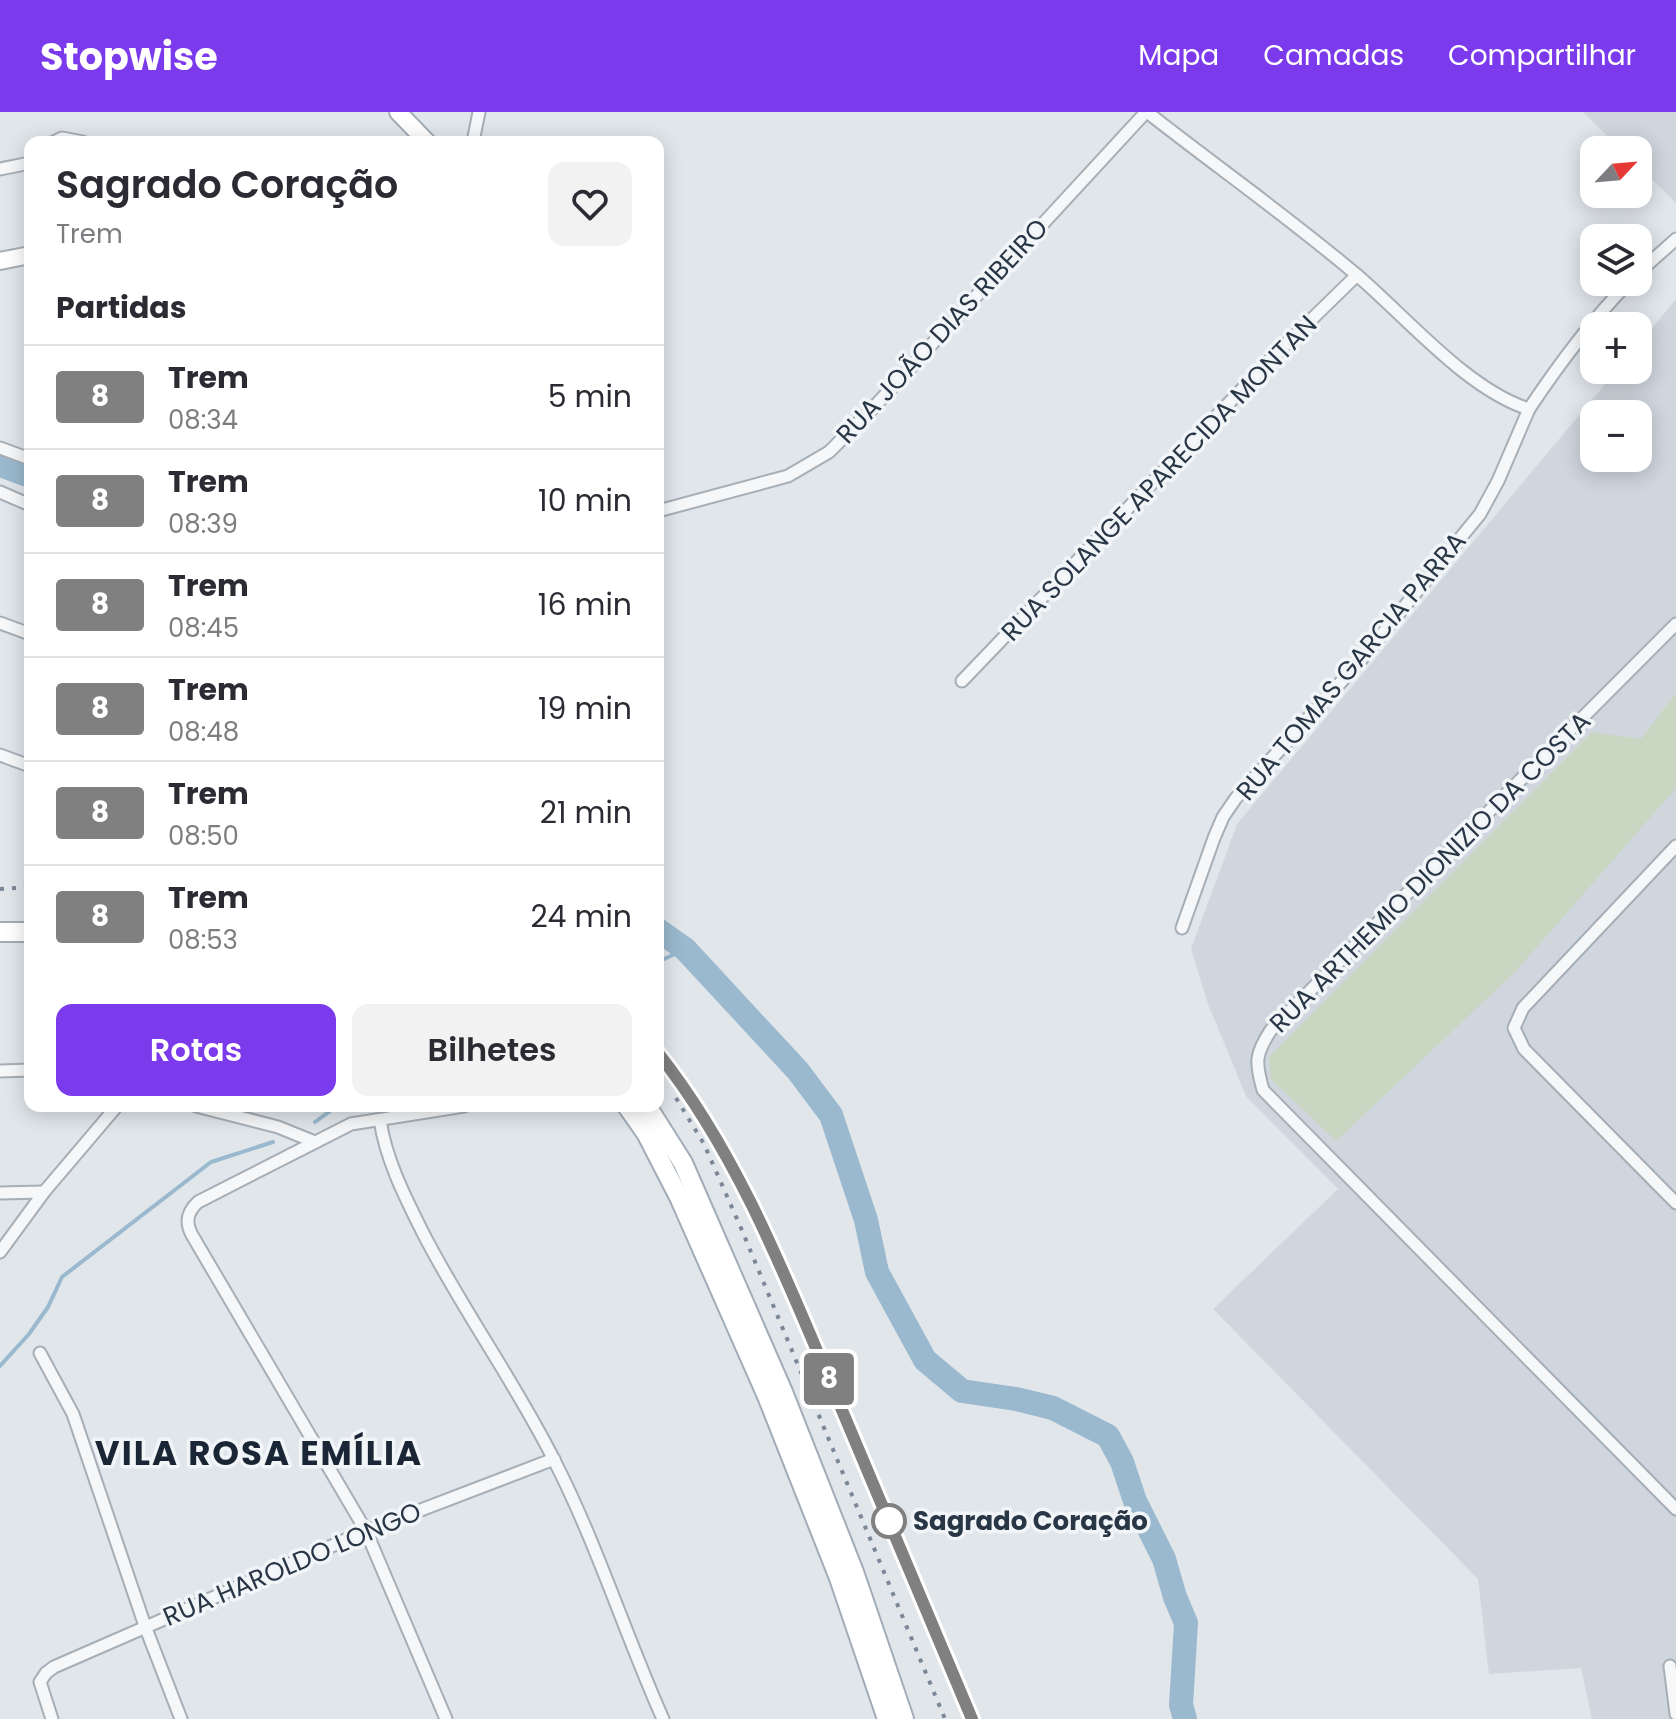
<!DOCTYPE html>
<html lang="pt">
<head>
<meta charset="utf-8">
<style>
  body { margin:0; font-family:Poppins,sans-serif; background:#f2f2f3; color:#2b2b33; height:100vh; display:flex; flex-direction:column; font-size:30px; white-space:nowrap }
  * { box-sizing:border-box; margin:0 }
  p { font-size:26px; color:#7c7c81 }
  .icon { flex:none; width:44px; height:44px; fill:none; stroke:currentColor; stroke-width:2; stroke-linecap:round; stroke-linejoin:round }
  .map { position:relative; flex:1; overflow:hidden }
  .drawer { position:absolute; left:24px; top:24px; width:640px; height:976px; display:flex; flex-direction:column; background:#fff; border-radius:16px; box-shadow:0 4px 20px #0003 }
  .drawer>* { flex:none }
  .badge { padding:0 16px; border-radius:6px; font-size:28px; line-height:52px }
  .needle { width:52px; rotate:64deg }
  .controls { position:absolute; left:1580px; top:24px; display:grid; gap:16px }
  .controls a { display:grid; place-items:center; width:72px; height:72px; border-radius:16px; background:#fff; box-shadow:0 4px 20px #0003; font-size:40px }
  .map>.badge { position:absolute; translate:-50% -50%; box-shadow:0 0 0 4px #fff }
  h2 { padding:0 32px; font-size:30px; line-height:72px }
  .round { display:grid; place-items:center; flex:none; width:84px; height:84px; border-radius:16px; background:#f2f2f3 }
  .overview { display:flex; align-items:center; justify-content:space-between; height:136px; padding:0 32px }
  h1 { font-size:38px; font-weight:600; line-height:60px }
  .primary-button { display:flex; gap:16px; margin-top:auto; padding:16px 32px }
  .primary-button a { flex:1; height:92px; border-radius:16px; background:#7c3aed; color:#fff; font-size:32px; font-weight:600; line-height:92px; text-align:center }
  .primary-button a+a { background:#f2f2f3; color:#2b2b33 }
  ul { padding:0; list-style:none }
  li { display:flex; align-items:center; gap:24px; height:104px; padding:0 32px; border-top:2px solid #e1e1e2 }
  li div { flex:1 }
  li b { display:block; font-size:30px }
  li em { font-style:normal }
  li .badge { min-width:88px; font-weight:700; text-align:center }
  header { display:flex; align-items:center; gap:48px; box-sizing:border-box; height:112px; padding:0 40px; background:#7c3aed; color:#fff }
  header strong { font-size:38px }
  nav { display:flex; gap:44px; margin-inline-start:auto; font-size:28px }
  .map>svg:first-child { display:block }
  .built { fill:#cfd6dd; fill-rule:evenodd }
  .green { fill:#c9d6c2 }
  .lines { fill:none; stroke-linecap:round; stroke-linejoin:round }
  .stream { stroke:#9ab9ce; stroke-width:4 }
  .river { stroke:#9ab9ce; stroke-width:24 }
  .minor-casing { stroke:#a6aeb6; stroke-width:15 }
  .secondary-casing { stroke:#a6aeb6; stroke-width:20 }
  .primary-casing { stroke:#a0acb8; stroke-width:22 }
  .minor { stroke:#f5f7f9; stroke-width:11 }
  .secondary { stroke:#fff; stroke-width:16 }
  .primary { stroke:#fff; stroke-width:18 }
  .rail { stroke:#798796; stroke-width:4; stroke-dasharray:4 8; stroke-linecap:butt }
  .line-casing { stroke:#fff; stroke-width:18 }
  .line { stroke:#808080; stroke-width:12 }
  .stop-dot { fill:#fff; stroke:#808080; stroke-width:4 }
  .labels { text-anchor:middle; stroke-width:7; stroke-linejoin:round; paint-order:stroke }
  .street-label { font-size:26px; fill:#283645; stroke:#f1f5f8 }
  .stop-label { font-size:26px; font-weight:bold; fill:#283645; stroke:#f1f5f8; text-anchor:start }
  .district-label { font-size:34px; font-weight:bold; letter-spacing:2px; fill:#1a2635; stroke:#f1f5f8 }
</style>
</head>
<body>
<header>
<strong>Stopwise</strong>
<nav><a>Mapa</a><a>Camadas</a><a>Compartilhar</a></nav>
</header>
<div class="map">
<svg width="1676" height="1607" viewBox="0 0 1676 1607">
  <rect width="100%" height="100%" fill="#e1e6eb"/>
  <g class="built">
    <polygon points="1583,0 1676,0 1676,91 1638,54 1638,38 1622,38"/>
    <path d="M1676,187V1607H1592L1581,1556L1489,1562L1478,1467L1213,1197L1338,1077L1246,984L1208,892L1191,837L1237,712L1617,258H1638V233ZM1594,302H1638V346H1594Z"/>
  </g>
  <polygon class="green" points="1676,581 1676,676 1516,859 1336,1029 1271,967 1269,945 1592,620 1641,627"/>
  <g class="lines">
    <g class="stream">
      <polyline points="658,850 685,837"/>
      <polyline points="315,1010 337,994"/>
      <polyline points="0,1254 29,1222 48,1195 62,1165 211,1050 273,1030"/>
    </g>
    <g class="river">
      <polyline points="0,353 30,364"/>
      <polyline points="658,818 685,837 798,959 831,1003 866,1108 877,1160 925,1248 962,1279 1016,1287 1053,1296 1108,1324 1122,1350 1135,1389 1164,1447 1175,1485 1186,1511 1181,1593 1185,1607"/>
    </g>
    <g class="minor-casing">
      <g id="minor">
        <path d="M1147,0C1217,55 1291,107 1358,164C1408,207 1468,278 1529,297C1559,252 1591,209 1629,170"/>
        <polyline points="54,30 62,26 83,30"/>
        <polyline points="473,30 479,0"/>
        <polyline points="0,57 30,51"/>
        <polyline points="1638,161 1676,127"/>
        <polyline points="0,336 30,347"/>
        <polyline points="0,380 30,393"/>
        <polyline points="658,399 788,364 829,340 873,296 1146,0"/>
        <polyline points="0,511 30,522"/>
        <path d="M1676,512L1271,918C1255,942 1255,950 1263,978L1676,1397"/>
        <polyline points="962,569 1274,244 1357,163"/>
        <polyline points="0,643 30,654"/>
        <polyline points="1676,734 1523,896 1514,916 1524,937 1676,1091"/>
        <polyline points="1182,816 1214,726 1223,705 1236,686 1360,549 1480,402 1498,369 1529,297"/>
        <polyline points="0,959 30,958"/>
        <polyline points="196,994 278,1015 315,1030"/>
        <path d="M380,1008C386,1048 405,1085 423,1121C463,1199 515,1270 554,1348C597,1432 625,1522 663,1607"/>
        <polyline points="0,1081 44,1080"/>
        <polyline points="0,1140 44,1080 117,994"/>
        <polyline points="40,1241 73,1302 145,1514 181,1607"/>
        <polyline points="1670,1554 1676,1602"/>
        <polyline points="52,1607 40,1570 46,1561 54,1555 366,1419 554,1347"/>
        <path d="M446,1607L366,1419L192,1123C185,1110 187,1100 198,1090L351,1012L464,994"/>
      </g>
    </g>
    <g class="secondary-casing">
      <g id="secondary">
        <polyline points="398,0 427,30"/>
        <polyline points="0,149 30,143"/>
      </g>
    </g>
    <g class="primary-casing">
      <g id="primary">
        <polyline points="0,820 30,820"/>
        <polyline points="627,994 646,1021 680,1087 767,1284 839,1466 887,1607"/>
        <polyline points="647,994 683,1051 783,1280 854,1460 904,1607"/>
      </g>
    </g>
    <use href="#minor" class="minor"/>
    <use href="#secondary" class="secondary"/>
    <use href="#primary" class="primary"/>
    <g class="rail">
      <polyline points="0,777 30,775"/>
      <path d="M658,941C735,1039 783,1158 831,1272C878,1384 925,1495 972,1607"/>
      <polyline points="676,986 704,1032 741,1116 945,1607"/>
    </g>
  </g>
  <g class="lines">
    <g class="line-casing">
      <path id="line" d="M658,941C735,1038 783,1158 831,1272C878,1384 925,1495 972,1607"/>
    </g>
    <use href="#line" class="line"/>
  </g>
  <circle class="stop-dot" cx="889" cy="1409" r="16"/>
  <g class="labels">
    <g class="street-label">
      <text transform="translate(942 219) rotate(-47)" y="9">RUA JOÃO DIAS RIBEIRO</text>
      <text transform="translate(1159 366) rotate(-46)" y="9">RUA SOLANGE APARECIDA MONTAN</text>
      <text transform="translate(1351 554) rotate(-50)" y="9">RUA TOMAS GARCIA PARRA</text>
      <text transform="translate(1430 760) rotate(-45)" y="9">RUA ARTHEMIO DIONIZIO DA COSTA</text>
      <text transform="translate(292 1452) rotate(-23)" y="9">RUA HAROLDO LONGO</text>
    </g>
    <g class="stop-label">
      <text x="913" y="1418">Sagrado Coração</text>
    </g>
    <g class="district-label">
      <text x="259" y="1353">VILA ROSA EMÍLIA</text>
    </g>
  </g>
</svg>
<div class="controls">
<a><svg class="needle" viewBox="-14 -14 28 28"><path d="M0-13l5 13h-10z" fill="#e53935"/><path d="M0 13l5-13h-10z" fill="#7c7c81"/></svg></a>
<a><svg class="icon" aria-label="layers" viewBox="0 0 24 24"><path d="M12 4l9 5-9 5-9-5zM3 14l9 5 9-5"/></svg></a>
<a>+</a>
<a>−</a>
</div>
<b class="badge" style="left:829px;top:1267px;background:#808080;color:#fff">8</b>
<section class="drawer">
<div class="overview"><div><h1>Sagrado Coração</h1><p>Trem</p></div><a class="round"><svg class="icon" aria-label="heart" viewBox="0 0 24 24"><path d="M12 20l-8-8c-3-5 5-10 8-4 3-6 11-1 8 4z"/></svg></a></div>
<h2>Partidas</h2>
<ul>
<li><span class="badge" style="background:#808080;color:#fff">8</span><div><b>Trem</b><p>08:34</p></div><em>5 min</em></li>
<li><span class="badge" style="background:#808080;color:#fff">8</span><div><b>Trem</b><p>08:39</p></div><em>10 min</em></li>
<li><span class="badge" style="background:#808080;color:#fff">8</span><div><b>Trem</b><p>08:45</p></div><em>16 min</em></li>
<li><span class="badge" style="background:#808080;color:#fff">8</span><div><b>Trem</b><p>08:48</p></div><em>19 min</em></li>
<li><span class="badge" style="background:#808080;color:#fff">8</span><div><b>Trem</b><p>08:50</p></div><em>21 min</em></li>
<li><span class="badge" style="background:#808080;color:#fff">8</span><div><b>Trem</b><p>08:53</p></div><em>24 min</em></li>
</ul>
<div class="primary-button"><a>Rotas</a><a>Bilhetes</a></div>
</section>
</div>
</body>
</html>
